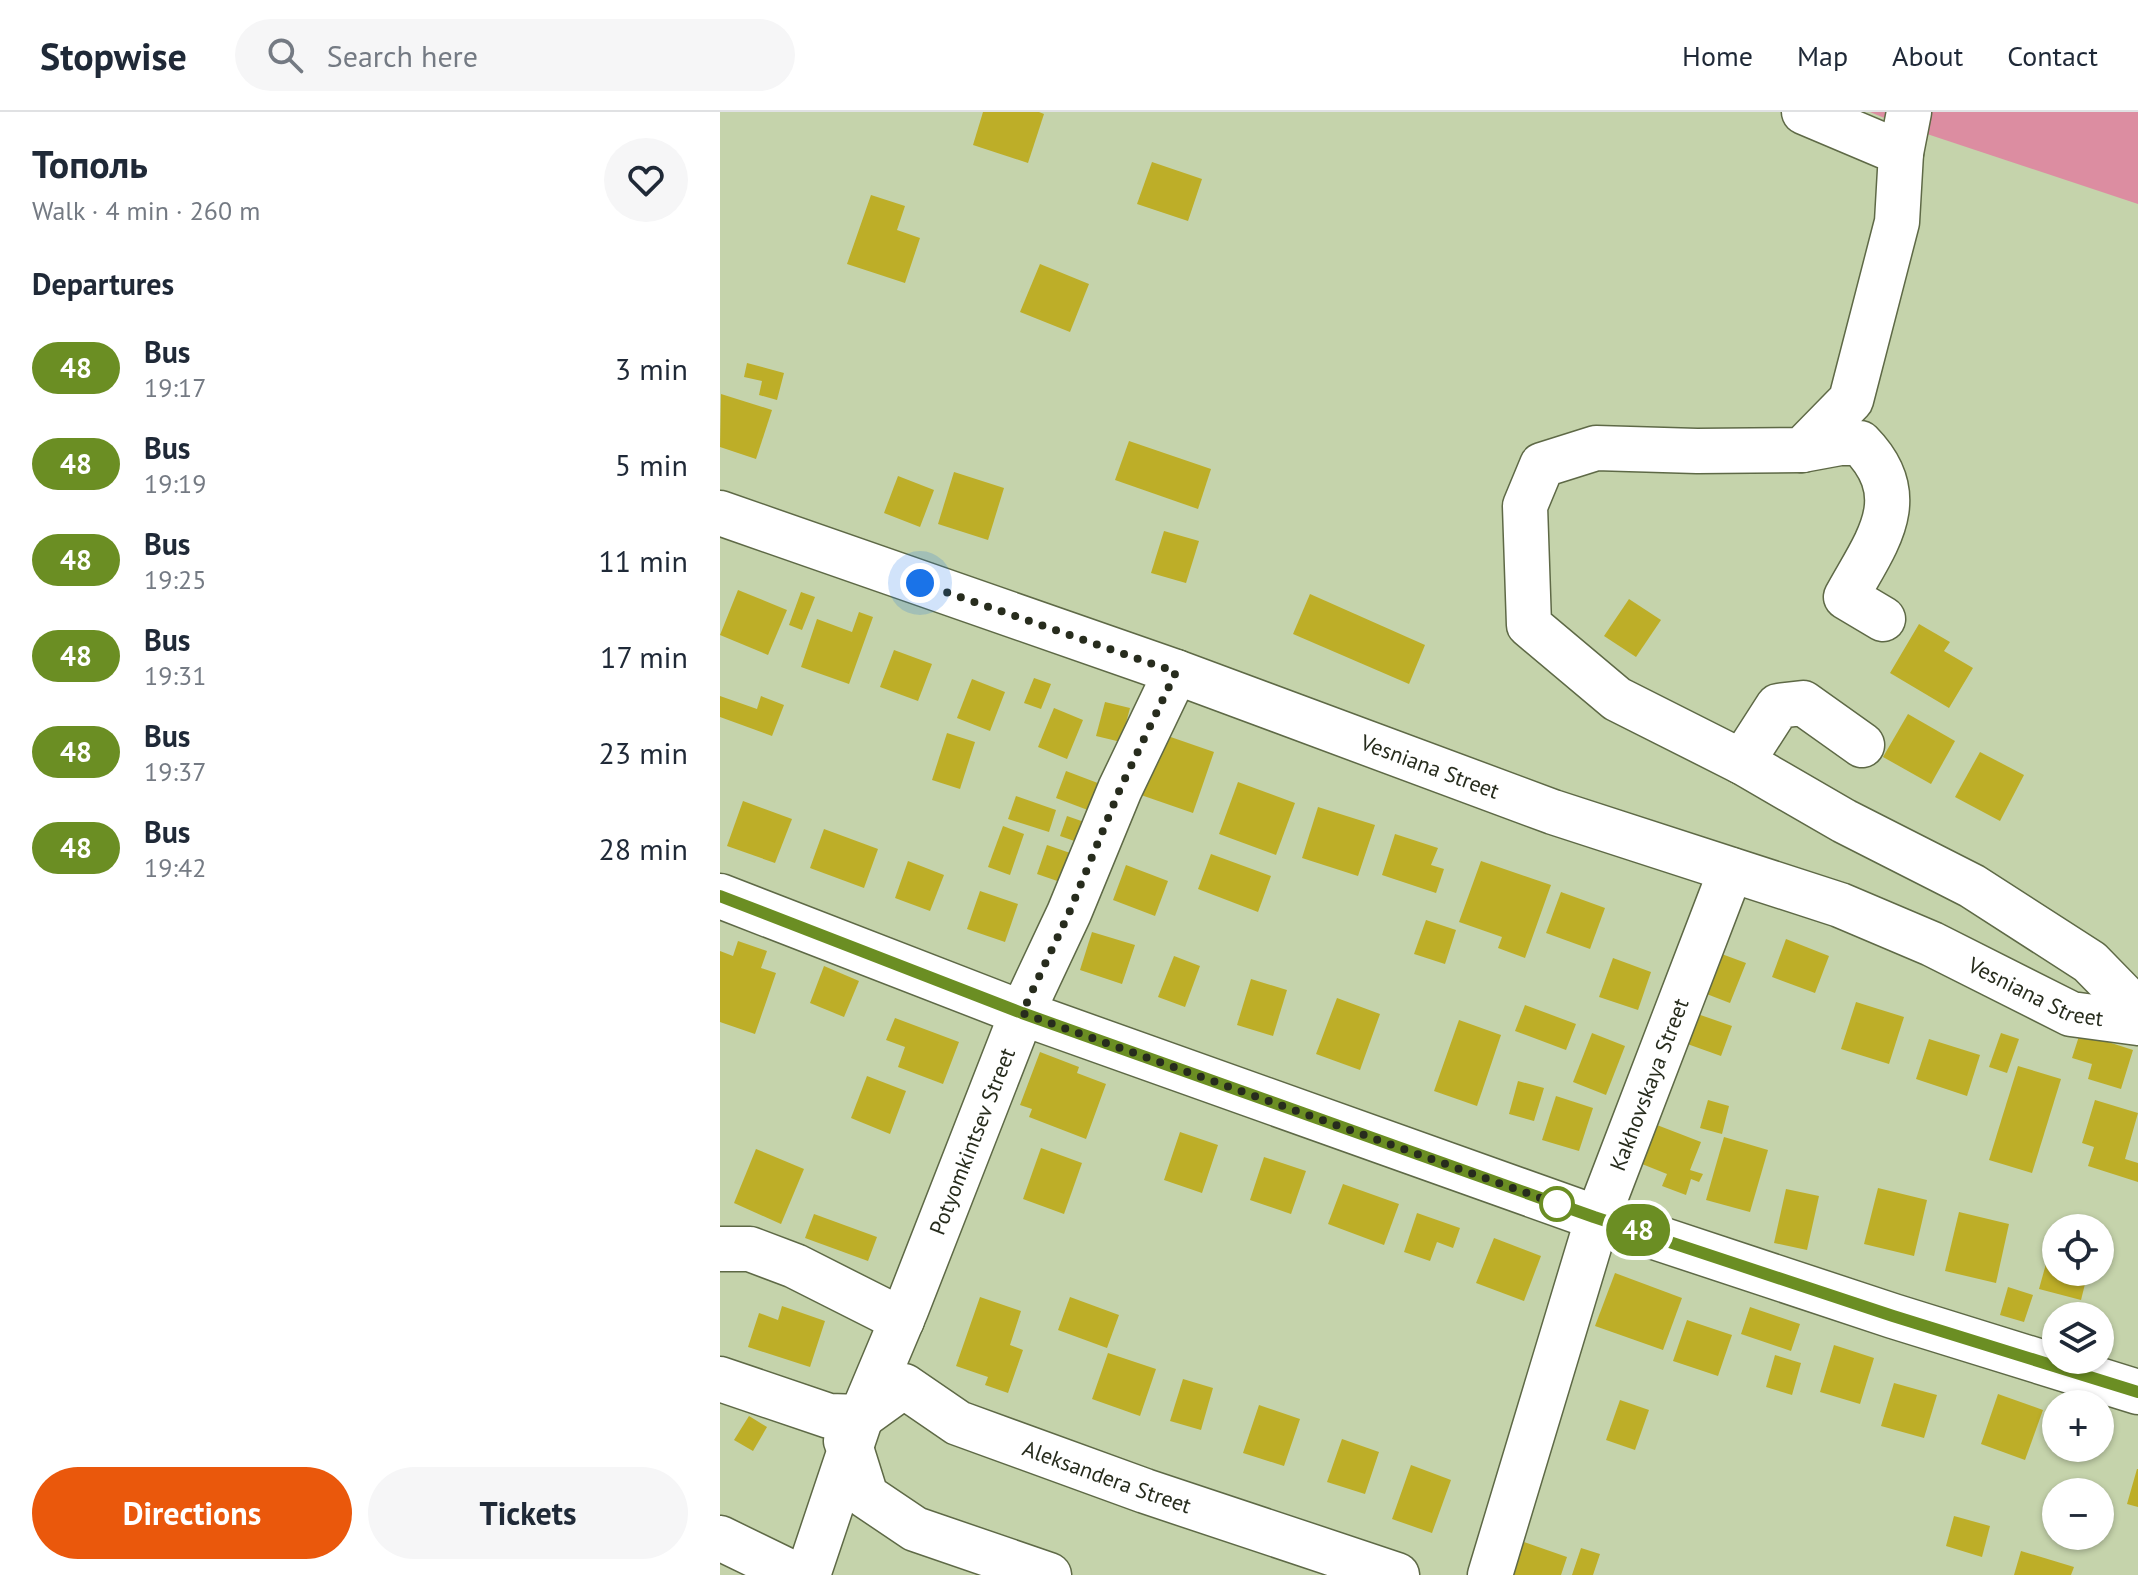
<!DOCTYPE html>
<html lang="en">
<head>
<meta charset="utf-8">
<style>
  body { margin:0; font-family:"PT Sans",sans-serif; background:#f6f6f7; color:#1f2937; height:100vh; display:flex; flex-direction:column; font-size:30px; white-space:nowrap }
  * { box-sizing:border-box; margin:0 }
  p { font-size:26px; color:#747a83 }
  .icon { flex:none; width:44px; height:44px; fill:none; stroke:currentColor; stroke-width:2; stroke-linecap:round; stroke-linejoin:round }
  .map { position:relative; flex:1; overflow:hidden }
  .sheet { display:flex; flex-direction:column; background:#fff; width:720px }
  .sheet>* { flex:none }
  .badge { padding:0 16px; border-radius:26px; font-size:28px; line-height:52px }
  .buttons { position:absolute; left:1322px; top:1102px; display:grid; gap:16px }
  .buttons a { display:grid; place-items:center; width:72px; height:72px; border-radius:50%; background:#fff; box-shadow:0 2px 6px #0004; font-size:40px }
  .you { position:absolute; width:40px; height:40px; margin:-20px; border:6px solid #fff; border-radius:50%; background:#1a73e8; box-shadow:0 0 0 12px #1a73e833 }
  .map>.badge { position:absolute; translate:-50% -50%; box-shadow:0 0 0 4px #fff }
  h2 { padding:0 32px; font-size:30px; line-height:72px }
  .round { display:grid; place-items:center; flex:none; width:84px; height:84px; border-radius:42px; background:#f6f6f7 }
  .overview { display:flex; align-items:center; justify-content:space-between; height:136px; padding:0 32px }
  h1 { font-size:38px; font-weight:600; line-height:60px }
  .cta { display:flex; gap:16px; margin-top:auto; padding:16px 32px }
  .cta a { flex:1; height:92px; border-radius:48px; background:#ea580c; color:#fff; font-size:32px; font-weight:600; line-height:92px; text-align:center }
  .cta a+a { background:#f6f6f7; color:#1f2937 }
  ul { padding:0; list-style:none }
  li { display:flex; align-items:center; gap:24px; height:96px; padding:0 32px }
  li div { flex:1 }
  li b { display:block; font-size:30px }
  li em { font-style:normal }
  li .badge { min-width:88px; font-weight:700; text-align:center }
  header { display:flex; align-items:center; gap:48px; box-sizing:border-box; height:112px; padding:0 40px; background:#fff; border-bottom:2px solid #e0e1e3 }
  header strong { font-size:38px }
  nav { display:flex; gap:44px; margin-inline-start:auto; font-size:28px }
  .search { width:560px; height:72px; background:#f6f6f7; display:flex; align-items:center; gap:20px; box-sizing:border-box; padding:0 28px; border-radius:44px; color:#747a83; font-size:30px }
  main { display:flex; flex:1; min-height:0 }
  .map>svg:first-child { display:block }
  .green { fill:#dc8da1 }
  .building { fill:#bdae28 }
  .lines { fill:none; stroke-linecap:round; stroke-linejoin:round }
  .minor-casing { stroke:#5e6946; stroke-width:47 }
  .minor { stroke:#fff; stroke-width:44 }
  .line-casing { stroke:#fff; stroke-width:18 }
  .line { stroke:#6b8e23; stroke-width:12 }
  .walk { stroke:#272c1d; stroke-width:8; stroke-dasharray:0 14.4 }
  .stop-dot { fill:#fff; stroke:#6b8e23; stroke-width:4 }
  .labels { text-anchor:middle; stroke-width:6; stroke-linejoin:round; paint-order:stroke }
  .street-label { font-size:22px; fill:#272c1d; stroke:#d2e0b8 }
</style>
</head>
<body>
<header>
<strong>Stopwise</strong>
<div class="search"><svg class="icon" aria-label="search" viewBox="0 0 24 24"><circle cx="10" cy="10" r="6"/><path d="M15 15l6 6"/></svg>Search here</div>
<nav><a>Home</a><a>Map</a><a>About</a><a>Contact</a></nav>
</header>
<main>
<section class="sheet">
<div class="overview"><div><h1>Тополь</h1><p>Walk · 4 min · 260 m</p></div><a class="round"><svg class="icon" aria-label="heart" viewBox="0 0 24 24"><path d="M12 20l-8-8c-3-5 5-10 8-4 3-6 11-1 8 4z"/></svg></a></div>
<h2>Departures</h2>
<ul>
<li><span class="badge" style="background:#6b8e23;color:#fff">48</span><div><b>Bus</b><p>19:17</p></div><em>3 min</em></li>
<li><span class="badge" style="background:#6b8e23;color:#fff">48</span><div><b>Bus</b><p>19:19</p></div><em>5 min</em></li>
<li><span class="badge" style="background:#6b8e23;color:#fff">48</span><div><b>Bus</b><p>19:25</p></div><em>11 min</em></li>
<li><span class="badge" style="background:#6b8e23;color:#fff">48</span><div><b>Bus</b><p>19:31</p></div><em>17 min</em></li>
<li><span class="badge" style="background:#6b8e23;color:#fff">48</span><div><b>Bus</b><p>19:37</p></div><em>23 min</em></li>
<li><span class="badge" style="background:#6b8e23;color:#fff">48</span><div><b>Bus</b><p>19:42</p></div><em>28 min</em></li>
</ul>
<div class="cta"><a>Directions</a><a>Tickets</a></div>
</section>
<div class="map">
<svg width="1418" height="1463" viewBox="0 0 1418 1463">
  <rect width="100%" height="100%" fill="#c5d3ab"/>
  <polygon class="green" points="1150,0 1418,0 1418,92 1186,15"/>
  <g class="building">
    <polygon points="263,0 319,0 324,2 308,51 253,33"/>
    <polygon points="432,50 482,67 468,109 417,92"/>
    <polygon points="151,83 185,94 177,118 200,126 185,171 127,152"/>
    <polygon points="320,152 369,172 350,220 300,200"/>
    <polygon points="27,251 64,261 57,288 39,283 42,269 24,265"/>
    <polygon points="1,282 52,298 36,347 0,335"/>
    <polygon points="409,329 491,357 478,397 395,368"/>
    <polygon points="234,360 284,376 268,428 218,412"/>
    <polygon points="178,364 214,378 200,415 164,401"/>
    <polygon points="444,419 479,429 466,471 431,461"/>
    <polygon points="18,478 67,498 48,543 0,523"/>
    <polygon points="81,480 95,485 82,518 69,513"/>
    <polygon points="590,482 705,533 689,572 573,522"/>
    <polygon points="909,487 941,508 916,545 884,524"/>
    <polygon points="139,500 153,505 129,572 81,555 97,507 132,520"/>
    <polygon points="1199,512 1230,530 1224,539 1253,556 1229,596 1170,561"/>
    <polygon points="174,538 212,552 198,589 160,575"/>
    <polygon points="314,566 331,572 321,597 304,591"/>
    <polygon points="252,567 285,580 270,619 237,606"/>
    <polygon points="0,584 37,597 41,584 64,593 52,624 0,605"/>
    <polygon points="385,590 410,596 401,630 376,624"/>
    <polygon points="334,596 363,608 347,647 318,635"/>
    <polygon points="1188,602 1235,629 1211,672 1163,645"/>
    <polygon points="227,621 255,630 240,677 212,668"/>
    <polygon points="442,622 494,640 473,701 421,683"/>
    <polygon points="1260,640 1304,663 1280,709 1235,685"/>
    <polygon points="346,659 383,673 373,700 336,686"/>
    <polygon points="518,670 575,691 556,743 499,722"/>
    <polygon points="296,684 336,698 329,720 288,707"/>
    <polygon points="23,689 72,707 55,751 7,734"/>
    <polygon points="598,695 655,713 638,764 582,746"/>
    <polygon points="347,704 370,712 363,732 340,724"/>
    <polygon points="283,714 304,722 290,763 268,755"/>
    <polygon points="104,717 158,737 144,776 90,756"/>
    <polygon points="675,722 718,736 711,753 724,757 716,781 662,763"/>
    <polygon points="327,733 356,743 346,772 317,762"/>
    <polygon points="491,742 551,764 538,800 478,777"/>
    <polygon points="188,749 224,763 210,799 175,786"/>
    <polygon points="761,749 831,773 805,846 778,836 782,825 739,810"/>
    <polygon points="406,753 448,769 435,804 393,788"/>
    <polygon points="260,779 298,792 285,830 247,817"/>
    <polygon points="841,780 885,796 870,837 826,821"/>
    <polygon points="706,808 736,818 725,852 694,842"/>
    <polygon points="372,820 415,833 402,872 360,858"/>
    <polygon points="1066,827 1109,844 1095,881 1052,865"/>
    <polygon points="18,829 47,839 41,856 56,861 35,922 0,910 0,839 13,844"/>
    <polygon points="999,841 1026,851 1010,891 984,881"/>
    <polygon points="454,844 480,854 465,895 438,885"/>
    <polygon points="893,846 931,860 918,898 879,885"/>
    <polygon points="104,854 139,869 124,905 90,891"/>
    <polygon points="531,867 567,878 553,924 517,913"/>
    <polygon points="617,886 660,902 640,958 596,942"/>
    <polygon points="1136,890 1184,905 1169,952 1121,937"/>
    <polygon points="805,893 856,912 846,938 795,919"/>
    <polygon points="969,899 1012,914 1001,944 959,929"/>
    <polygon points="175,906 239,930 223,972 178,955 185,935 166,928"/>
    <polygon points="739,908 781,923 757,994 714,979"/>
    <polygon points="872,921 905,934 886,983 853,970"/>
    <polygon points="1281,921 1299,927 1287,961 1269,955"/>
    <polygon points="1360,921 1413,938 1401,977 1368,967 1372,952 1352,946"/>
    <polygon points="1209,927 1260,943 1247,984 1196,967"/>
    <polygon points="320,940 359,955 357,961 386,972 366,1027 309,1005 312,997 300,993"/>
    <polygon points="1298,954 1341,967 1312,1061 1269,1048"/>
    <polygon points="147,964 186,979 170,1022 131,1006"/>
    <polygon points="798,969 824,976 814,1009 789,1002"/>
    <polygon points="836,984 873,996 859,1039 822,1028"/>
    <polygon points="988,988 1009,994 1002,1022 980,1016"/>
    <polygon points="1375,988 1418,1001 1405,1047 1418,1051 1418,1070 1368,1054 1374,1035 1362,1031"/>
    <polygon points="924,1008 981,1030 970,1058 983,1062 979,1070 971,1067 966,1083 942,1074 947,1062 917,1050"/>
    <polygon points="460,1020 498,1033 482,1081 444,1068"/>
    <polygon points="1004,1025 1048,1038 1030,1100 986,1088"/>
    <polygon points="321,1036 362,1051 344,1102 303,1087"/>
    <polygon points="36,1037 84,1057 61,1112 14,1091"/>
    <polygon points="544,1045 586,1059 571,1102 530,1088"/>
    <polygon points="623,1072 679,1092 664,1133 608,1112"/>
    <polygon points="1158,1076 1207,1088 1194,1144 1144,1132"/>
    <polygon points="1066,1077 1099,1084 1087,1138 1054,1131"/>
    <polygon points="1239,1100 1289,1112 1276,1171 1225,1159"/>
    <polygon points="697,1101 740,1116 733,1136 717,1130 710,1149 684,1140"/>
    <polygon points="94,1102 157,1125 148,1149 85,1126"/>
    <polygon points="774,1126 821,1144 804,1189 756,1171"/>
    <polygon points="1329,1141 1336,1143 1336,1160 1368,1160 1361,1188 1319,1177"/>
    <polygon points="895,1161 962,1186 943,1238 875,1214"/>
    <polygon points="1288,1175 1313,1183 1304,1210 1280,1203"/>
    <polygon points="260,1185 301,1199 290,1233 303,1238 288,1281 265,1273 268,1265 236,1254"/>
    <polygon points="350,1185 399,1203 387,1236 338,1218"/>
    <polygon points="62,1194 105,1209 90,1255 28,1235 39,1201 58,1208"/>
    <polygon points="1030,1195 1080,1212 1071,1239 1021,1222"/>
    <polygon points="967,1208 1012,1223 998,1264 953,1249"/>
    <polygon points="1114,1233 1154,1246 1140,1292 1100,1280"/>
    <polygon points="388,1241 436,1257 420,1304 372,1287"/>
    <polygon points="1055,1243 1081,1251 1072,1283 1046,1275"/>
    <polygon points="463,1267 493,1276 481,1318 450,1309"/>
    <polygon points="1174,1271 1217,1283 1204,1326 1161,1314"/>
    <polygon points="1278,1282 1323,1298 1305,1348 1261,1332"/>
    <polygon points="900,1288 929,1298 915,1338 886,1328"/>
    <polygon points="539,1293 580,1307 564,1354 523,1341"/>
    <polygon points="29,1304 47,1315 33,1339 14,1328"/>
    <polygon points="622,1327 659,1340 645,1382 607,1370"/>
    <polygon points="691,1353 731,1368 712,1421 672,1407"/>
    <polygon points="1417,1357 1418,1357 1418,1395 1407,1392"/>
    <polygon points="1234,1404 1270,1414 1262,1445 1226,1434"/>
    <polygon points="801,1429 847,1445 841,1463 790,1463"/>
    <polygon points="861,1436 880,1442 873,1463 852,1463"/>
    <polygon points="1301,1439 1354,1455 1351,1463 1294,1463"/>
  </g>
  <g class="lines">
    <g class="minor-casing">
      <g id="minor">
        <polyline points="1084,0 1181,41 1177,110 1131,288 1082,338 977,339 876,336 822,353 805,394 809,513 897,587 1022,650 1124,709 1252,774 1370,850 1418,899"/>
        <polyline points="1181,41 1189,0"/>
        <path d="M1082,338L1120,331H1140C1194,386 1156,430 1126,485L1163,507"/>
        <path id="s1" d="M0,401L456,560L833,700L1120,793L1212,832L1351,902L1418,911"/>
        <polyline points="1022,650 1058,594 1083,591 1142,633"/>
        <polyline points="0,784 302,901 874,1105 1173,1204 1418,1280"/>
        <polyline points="0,1137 30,1137 75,1154 182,1208"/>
        <path id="s2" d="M0,1267L109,1304L141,1305L184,1274L238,1311L425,1379L677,1463"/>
        <polyline points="126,1329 131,1336 146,1384 195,1417 329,1463"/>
        <polyline points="0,1426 76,1463"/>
        <path id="s3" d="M88,1463L141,1305L186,1198L302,901L349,801L400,677L456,560"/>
        <path id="s4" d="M770,1463L878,1105L1011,758"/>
      </g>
    </g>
    <use href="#minor" class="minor"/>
  </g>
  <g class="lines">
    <g class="line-casing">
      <polyline id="line" points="0,784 302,901 874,1105 1173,1204 1418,1280"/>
    </g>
    <use href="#line" class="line"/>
    <polyline class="walk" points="200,471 456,560 400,677 349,801 302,901 846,1095 837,1092"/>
  </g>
  <circle class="stop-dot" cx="837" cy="1092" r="16"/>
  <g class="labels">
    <g class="street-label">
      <text dy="8" stroke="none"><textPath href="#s1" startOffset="754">Vesniana Street</textPath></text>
      <text dy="8" stroke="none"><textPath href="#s1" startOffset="1402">Vesniana Street</textPath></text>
      <text dy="8" stroke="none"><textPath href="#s4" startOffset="516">Kakhovskaya Street</textPath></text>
      <text dy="8" stroke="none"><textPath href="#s3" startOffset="464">Potyomkintsev Street</textPath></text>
      <text dy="8" stroke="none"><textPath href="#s2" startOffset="424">Aleksandera Street</textPath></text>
    </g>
  </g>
</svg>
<div class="buttons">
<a><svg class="icon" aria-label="locate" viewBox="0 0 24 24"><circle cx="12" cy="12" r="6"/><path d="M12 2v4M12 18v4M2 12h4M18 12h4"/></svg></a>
<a><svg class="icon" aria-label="layers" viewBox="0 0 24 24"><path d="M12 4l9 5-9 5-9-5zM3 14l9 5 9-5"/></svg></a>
<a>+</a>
<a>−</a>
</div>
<div class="you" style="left:200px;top:471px"></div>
<b class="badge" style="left:918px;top:1118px;background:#6b8e23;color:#fff">48</b>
</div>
</main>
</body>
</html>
